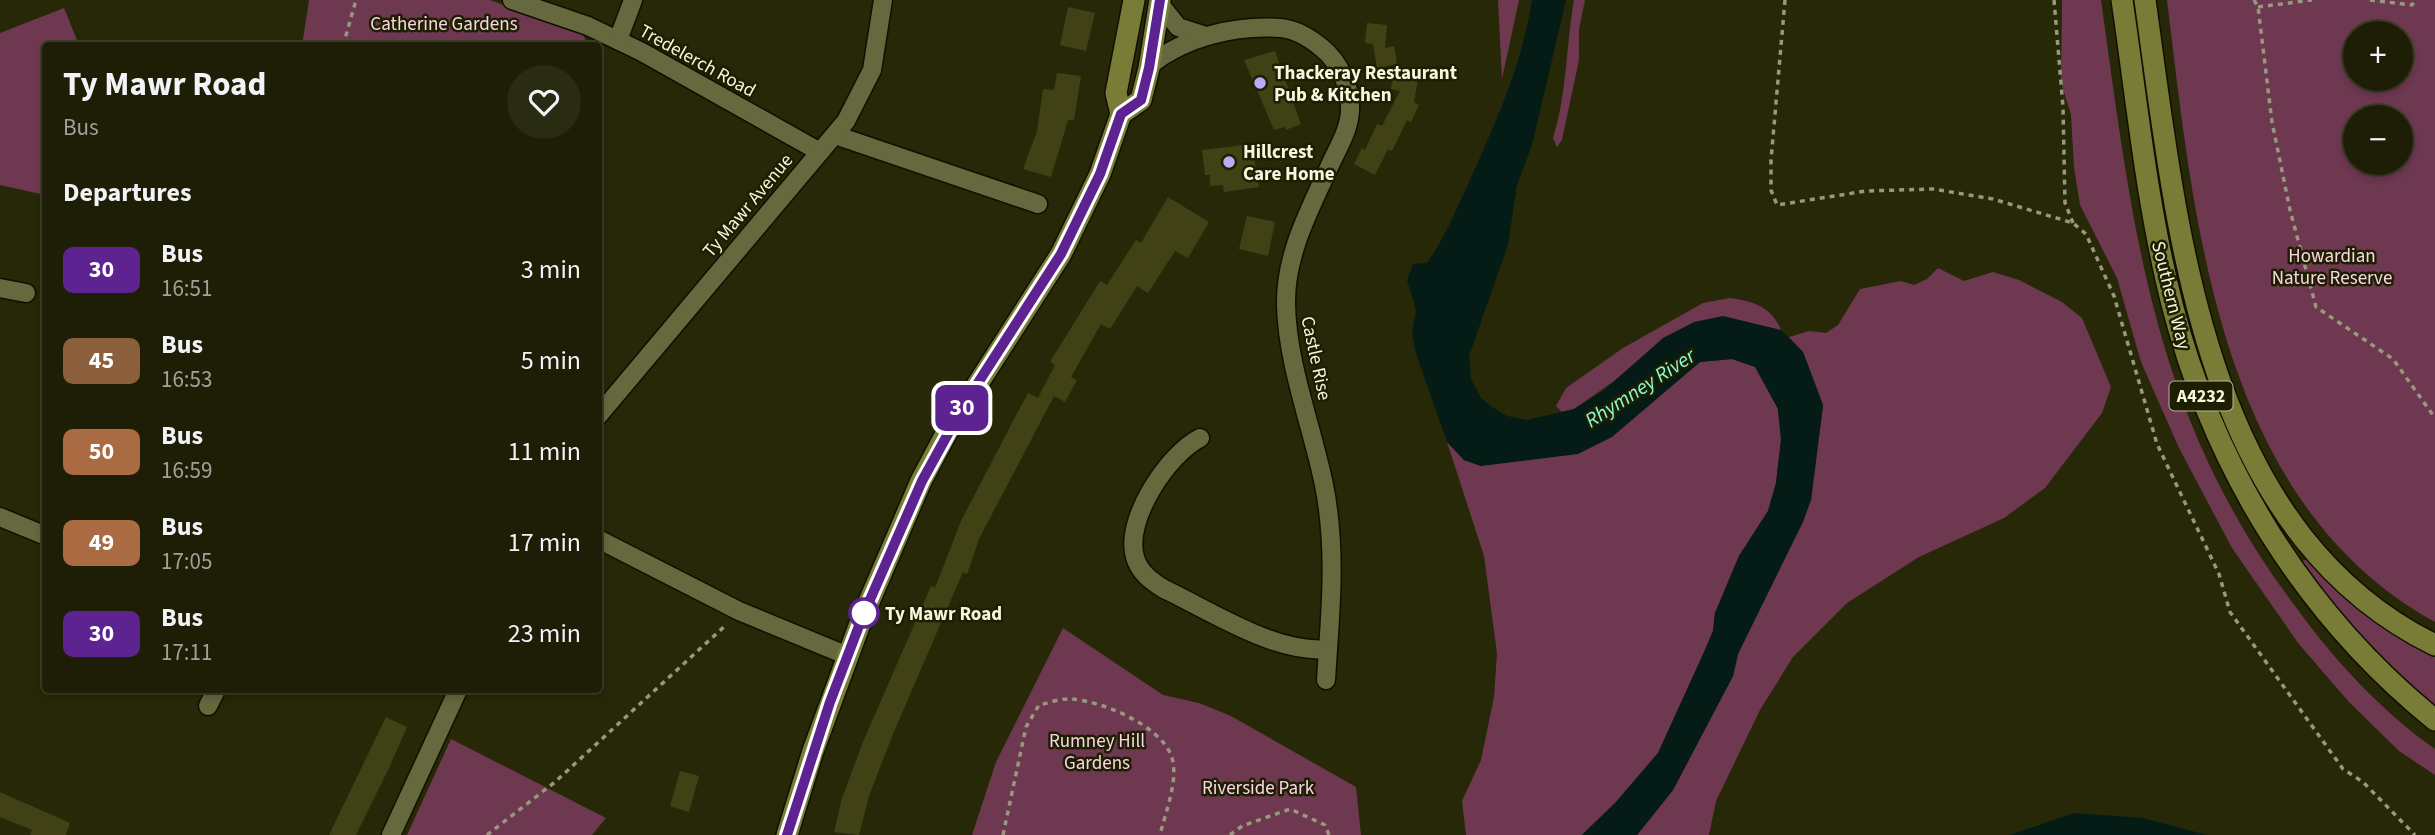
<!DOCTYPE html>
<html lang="en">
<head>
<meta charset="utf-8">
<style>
  body { margin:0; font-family:"Source Sans 3",sans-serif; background:#2a2b13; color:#f1f3f6; height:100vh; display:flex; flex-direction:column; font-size:26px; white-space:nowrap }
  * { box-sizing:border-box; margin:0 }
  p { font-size:23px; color:#a0a29a }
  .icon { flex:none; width:38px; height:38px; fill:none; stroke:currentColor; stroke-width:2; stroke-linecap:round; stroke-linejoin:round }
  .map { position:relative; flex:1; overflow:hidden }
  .side { position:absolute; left:42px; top:42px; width:560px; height:651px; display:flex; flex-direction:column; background:#1d1e05; border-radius:7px; box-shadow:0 4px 10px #0003,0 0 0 2px #3b3c27 }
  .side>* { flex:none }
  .badge { padding:0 14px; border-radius:10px; font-size:24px; line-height:46px }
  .controls { position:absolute; left:2343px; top:21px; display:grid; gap:14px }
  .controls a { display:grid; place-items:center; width:70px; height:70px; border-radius:50%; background:#1d1e05; box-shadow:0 4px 10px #0003,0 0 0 2px #3b3c27; font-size:35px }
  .map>.badge { position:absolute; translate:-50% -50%; box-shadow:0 0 0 4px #fff }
  h2 { padding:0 21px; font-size:26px; line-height:63px }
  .round { display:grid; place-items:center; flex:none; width:74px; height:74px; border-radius:37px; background:#2a2b13 }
  .head { display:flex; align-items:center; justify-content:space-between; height:119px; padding:0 21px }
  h1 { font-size:33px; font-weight:700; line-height:52px }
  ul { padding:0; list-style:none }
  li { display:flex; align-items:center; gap:21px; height:91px; padding:0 21px }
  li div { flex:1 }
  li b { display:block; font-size:26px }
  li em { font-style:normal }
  li .badge { min-width:77px; font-weight:700; text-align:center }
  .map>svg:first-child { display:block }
  .green { fill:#6e3851; fill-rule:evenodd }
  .water { fill:#041c15 }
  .building { fill:#404216 }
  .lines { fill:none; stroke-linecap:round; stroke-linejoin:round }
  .minor-casing { stroke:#101000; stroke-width:21 }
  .major-casing { stroke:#101000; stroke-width:24 }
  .path { stroke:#97987c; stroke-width:3.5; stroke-dasharray:5 5; stroke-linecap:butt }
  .minor { stroke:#66683d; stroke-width:18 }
  .major { stroke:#797c36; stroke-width:21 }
  .line-casing { stroke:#fff; stroke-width:16 }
  .line { stroke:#5d2491; stroke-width:10 }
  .poi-dot { fill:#b8abf7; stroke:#1d1f00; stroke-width:2.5 }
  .stop-dot { fill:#fff; stroke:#5d2491; stroke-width:3.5 }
  .labels { text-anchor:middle; stroke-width:5; stroke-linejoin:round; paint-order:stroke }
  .shield { fill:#1d1f00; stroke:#b4b69c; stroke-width:2 }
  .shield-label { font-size:18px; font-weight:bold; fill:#f5f7df }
  .park-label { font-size:19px; fill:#fbd5e5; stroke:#1d1f00 }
  .street-label { font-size:19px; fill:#f5f7df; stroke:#1d1f00 }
  .poi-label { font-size:19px; font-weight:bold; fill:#f5f7df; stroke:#1d1f00; text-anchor:start }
  .stop-label { font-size:19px; font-weight:bold; fill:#f5f7df; stroke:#1d1f00; text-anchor:start }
  .water-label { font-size:21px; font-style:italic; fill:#87fad7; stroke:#1d1f00 }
</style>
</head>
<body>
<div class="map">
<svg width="2435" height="835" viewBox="0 0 2435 835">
  <rect width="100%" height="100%" fill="#272807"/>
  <g class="green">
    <polygon points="309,0 490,0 582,33 586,41 583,46 302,46"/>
    <polygon points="1498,0 1519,0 1502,79"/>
    <path d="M1574,0H1585L1579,29V60L1562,140L1557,147L1553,138C1567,94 1566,45 1574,0Z"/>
    <path d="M2062,0H2101C2133,228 2151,415 2295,606C2334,660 2381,711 2435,749V775L2399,751L2349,702L2298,643L2232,548L2179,448L2141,362L2117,278L2080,205L2074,167L2071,115L2061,82Z"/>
    <path d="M2167,0H2435V622C2217,502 2194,220 2167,0ZM2356,33H2401V79H2356ZM2356,117H2401V163H2356Z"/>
    <polygon points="64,8 79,45 46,46 45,195 0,185 0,33"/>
    <polygon points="1938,268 1964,281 1993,272 2019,280 2062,302 2082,318 2111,387 2102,413 2045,488 2004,518 1919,557 1847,603 1793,657 1760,710 1716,801 1709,835 1637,835 1673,790 1733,676 1738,654 1811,500 1823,405 1803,352 1789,337 1809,331 1826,333 1838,325 1860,289 1901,281 1914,285 1927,279"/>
    <path d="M1730,298C1753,301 1772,307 1781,330L1761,326L1627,372L1574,409L1562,412L1556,406L1566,388L1623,348L1703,303Z"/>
    <polygon points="1732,359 1756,367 1778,409 1781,440 1776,483 1768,511 1739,556 1715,613 1713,631 1705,650 1658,753 1616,802 1582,835 1466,835 1462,801 1481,760 1494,697 1497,653 1484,556 1447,442 1464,460 1481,466 1612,436 1700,362"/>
    <path d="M2309,559C2345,599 2386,633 2435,657V706C2386,663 2344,619 2304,569L2302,561Z"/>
    <polygon points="1063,628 1163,695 1199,703 1231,716 1356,787 1361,835 972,835 996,762"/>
    <polygon points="451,739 606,818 592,835 407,835"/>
  </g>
  <g class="water">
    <path d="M1532,0H1566L1532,145L1517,185L1508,245L1469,356L1471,379L1481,398L1492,407L1507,416L1527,420L1574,409L1603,391L1663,338L1694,322L1723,316L1781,330L1803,352L1823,405L1811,500L1803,522L1738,654L1733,676L1673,790L1637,835H1582L1616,802L1658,753L1705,650L1713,631L1715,613L1739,556L1768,511L1776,483L1781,440L1778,409L1755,367L1732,359L1700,362L1612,437L1578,454L1481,466L1464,460L1447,442L1416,354L1412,334L1416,310L1407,280L1413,264L1427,263C1445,238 1456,210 1469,182C1496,122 1522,65 1532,0Z"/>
    <polygon points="2074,813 2143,818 2207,835 2010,835"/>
  </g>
  <g class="building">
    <polygon points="1068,7 1095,13 1086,51 1060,45"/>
    <polygon points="1367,23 1387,25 1385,48 1394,46 1397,64 1383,67 1383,74 1378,74 1373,44 1365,43"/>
    <polygon points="1275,51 1301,124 1286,130 1285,127 1274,130 1244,60"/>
    <polygon points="1394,69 1419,73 1414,102 1419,105 1411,122 1407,120 1392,151 1388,149 1375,175 1354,164 1362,148 1365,150 1377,124 1382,126 1400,91 1391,89"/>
    <polygon points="1057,73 1081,76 1074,120 1068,120 1051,177 1023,169 1037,131 1043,89 1054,90"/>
    <polygon points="1252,144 1259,187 1224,192 1223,185 1210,186 1210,175 1205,175 1202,150"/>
    <polygon points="1168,197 1209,222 1188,258 1175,251 1148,293 1137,286 1110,329 1101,324 1071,377 1077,380 1065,402 1054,396 979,539 967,574 963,572 893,734 869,796 859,835 834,832 842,798 863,742 931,586 935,588 961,521 1011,425 1028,393 1038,398 1055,365 1050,362 1100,281 1107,285 1136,240 1141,243"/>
    <polygon points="1247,216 1275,222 1268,256 1239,249"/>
    <polygon points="386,717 407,727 389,768 356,835 329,835"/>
    <polygon points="680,771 699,776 689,812 670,806"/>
    <polygon points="0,792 70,823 66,835 30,835 32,830 0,817"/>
  </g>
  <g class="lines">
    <g class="minor-casing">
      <g id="minor">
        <polyline points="512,0 588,26 642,52 820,152"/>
        <polyline points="1159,3 1178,27 1206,36"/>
        <polyline points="618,40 633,0"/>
        <path d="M1150,65C1185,37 1235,25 1280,28C1296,29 1310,38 1322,48C1339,62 1351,87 1350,109C1350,128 1339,146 1331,163C1311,207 1285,254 1286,304C1287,364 1312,426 1324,485C1335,540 1332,594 1328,649C1275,654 1211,611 1164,589C1151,581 1139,572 1135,557C1124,520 1168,454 1200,438"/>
        <polyline points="835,135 1038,204"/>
        <polyline points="0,288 26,293"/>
        <polyline points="598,416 846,121 872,70 883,0"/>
        <polyline points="0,517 46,536"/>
        <polyline points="598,539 739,611 848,656"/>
        <polyline points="1326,680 1328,649"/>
        <polyline points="208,706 216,690"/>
        <polyline points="391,835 458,690"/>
      </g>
    </g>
    <g class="major-casing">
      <g id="major">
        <path d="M2122,0C2137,102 2147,207 2173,308C2215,469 2305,615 2435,720"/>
        <path d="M2145,0C2177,227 2201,530 2435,645"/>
        <polyline points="1121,114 1141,100 1149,68 1160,0"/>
        <polyline points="787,835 813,751 862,618 921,481 947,432 1061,254 1100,174 1121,114 1116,93 1134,0"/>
      </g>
    </g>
    <g class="path">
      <polyline points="1785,0 1771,160 1771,190 1777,205 1866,191 1933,189 1993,199 2073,223 2086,234 2114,296 2157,444 2219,574 2230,612 2343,769 2363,782 2415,835"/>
      <polyline points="2054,0 2063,107 2065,203 2073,223"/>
      <polyline points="2254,0 2258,7 2272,122 2290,210 2316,307 2393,359 2435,418"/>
      <polyline points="2370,0 2412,5 2416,0"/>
      <polyline points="2258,7 2312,0"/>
      <polyline points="343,46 356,0"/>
      <polyline points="487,835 555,782 727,624"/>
      <path d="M1003,835L1026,727L1039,705C1049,703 1061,698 1071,699C1102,701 1159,725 1171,755C1180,778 1165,813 1160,835"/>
      <polyline points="1230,835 1242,826 1290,809 1325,825 1329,835"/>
    </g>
    <use href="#minor" class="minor"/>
    <use href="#major" class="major"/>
  </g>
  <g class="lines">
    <g class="line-casing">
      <polyline id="line" points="787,835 830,702 862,618 922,481 965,403 1061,254 1100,174 1121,114 1141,100 1149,68 1160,0"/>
    </g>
    <use href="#line" class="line"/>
  </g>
  <g class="poi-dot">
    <circle cx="1260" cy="83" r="7"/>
    <circle cx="1229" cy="162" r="7"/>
  </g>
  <circle class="stop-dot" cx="864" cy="613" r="14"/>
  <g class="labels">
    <rect class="shield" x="2169.5" y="381.5" width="63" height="29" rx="5"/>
    <g class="shield-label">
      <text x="2201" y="402">A4232</text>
    </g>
    <g class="park-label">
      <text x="444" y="30">Catherine Gardens</text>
      <text x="2332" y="262">Howardian<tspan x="2332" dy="22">Nature Reserve</tspan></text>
      <text x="1097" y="747">Rumney Hill<tspan x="1097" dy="22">Gardens</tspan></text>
      <text x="1258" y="794">Riverside Park</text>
    </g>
    <g class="street-label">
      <text transform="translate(698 60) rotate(29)" y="7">Tredelerch Road</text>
      <text transform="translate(747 205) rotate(-50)" y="7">Ty Mawr Avenue</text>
      <text transform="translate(2172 295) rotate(76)" y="7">Southern Way</text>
      <text transform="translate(1317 358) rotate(78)" y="7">Castle Rise</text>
    </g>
    <g class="poi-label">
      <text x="1274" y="79">Thackeray Restaurant<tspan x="1274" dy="22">Pub &amp; Kitchen</tspan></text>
      <text x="1243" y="158">Hillcrest<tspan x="1243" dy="22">Care Home</tspan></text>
    </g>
    <g class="stop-label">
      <text x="885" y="620">Ty Mawr Road</text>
    </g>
    <g class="water-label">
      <text transform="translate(1640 388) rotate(-33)" y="7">Rhymney River</text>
    </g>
  </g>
</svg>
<div class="controls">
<a>+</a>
<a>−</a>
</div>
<b class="badge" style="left:962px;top:408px;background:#5d2491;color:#fff">30</b>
<section class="side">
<div class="head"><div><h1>Ty Mawr Road</h1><p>Bus</p></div><a class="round"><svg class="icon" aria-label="heart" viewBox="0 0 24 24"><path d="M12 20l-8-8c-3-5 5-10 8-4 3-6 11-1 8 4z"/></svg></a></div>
<h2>Departures</h2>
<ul>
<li><span class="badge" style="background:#5d2491;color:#fff">30</span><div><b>Bus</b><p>16:51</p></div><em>3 min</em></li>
<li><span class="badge" style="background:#8b5e3c;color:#fff">45</span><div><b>Bus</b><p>16:53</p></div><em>5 min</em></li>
<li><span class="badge" style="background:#aa6b43;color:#fff">50</span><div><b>Bus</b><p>16:59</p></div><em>11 min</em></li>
<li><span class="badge" style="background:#aa6b43;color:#fff">49</span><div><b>Bus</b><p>17:05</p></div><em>17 min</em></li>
<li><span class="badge" style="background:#5d2491;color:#fff">30</span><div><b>Bus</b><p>17:11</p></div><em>23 min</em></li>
</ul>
</section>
</div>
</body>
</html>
